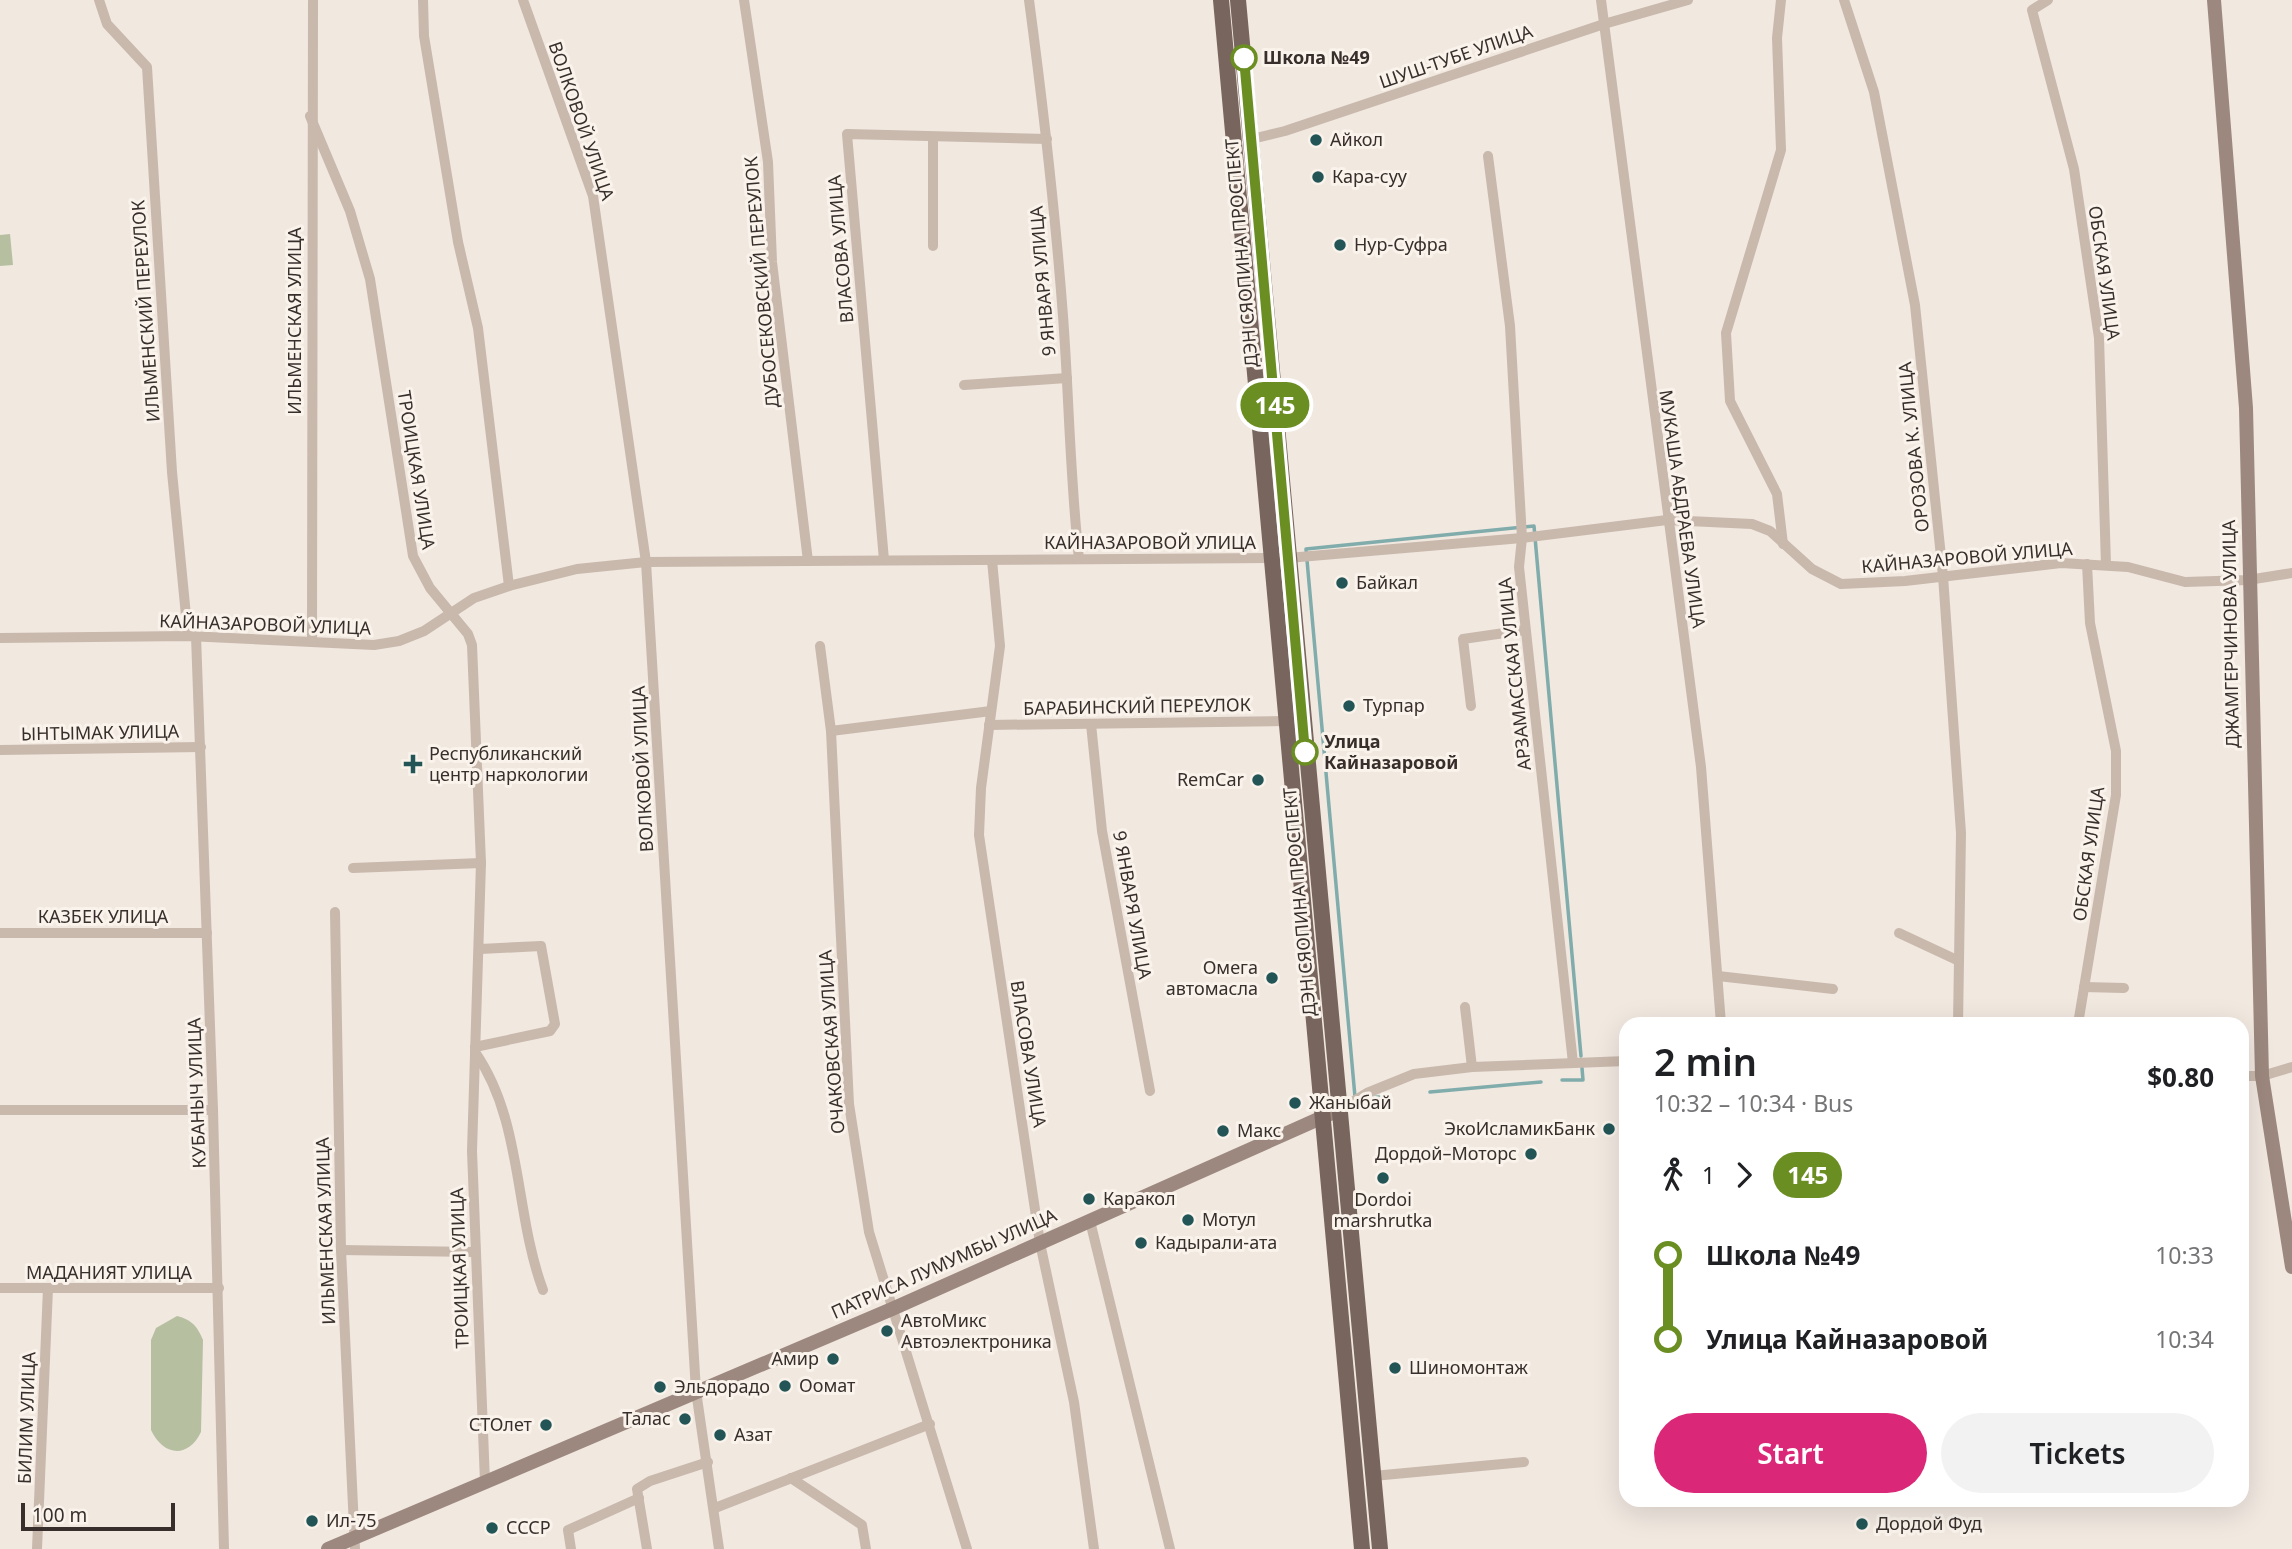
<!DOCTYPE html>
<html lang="en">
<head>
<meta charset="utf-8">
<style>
  body { margin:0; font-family:"Noto Sans",sans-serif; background:#f2f2f2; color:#202124; height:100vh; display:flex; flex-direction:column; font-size:26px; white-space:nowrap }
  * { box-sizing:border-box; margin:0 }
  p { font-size:23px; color:#757577 }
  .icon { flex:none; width:38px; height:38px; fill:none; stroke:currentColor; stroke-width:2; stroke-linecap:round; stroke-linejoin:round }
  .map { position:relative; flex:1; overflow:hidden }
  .panel { position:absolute; left:1619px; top:1017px; width:630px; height:490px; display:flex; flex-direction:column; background:#fff; border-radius:21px; box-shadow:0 7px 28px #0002 }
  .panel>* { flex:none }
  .badge { padding:0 14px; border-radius:23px; font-size:24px; line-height:46px }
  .scale { position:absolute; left:21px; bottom:18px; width:154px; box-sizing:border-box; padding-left:7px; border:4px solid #382e2b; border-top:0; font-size:19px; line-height:24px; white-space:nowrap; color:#382e2b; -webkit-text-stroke:5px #f9f3ec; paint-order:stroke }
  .map>.badge { position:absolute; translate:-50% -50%; box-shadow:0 0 0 4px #fff }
  .legs { display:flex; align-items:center; gap:10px; height:77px; padding:0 35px; font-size:23px }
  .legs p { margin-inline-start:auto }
  .overview { display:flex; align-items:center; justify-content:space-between; height:119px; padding:0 35px }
  h1 { font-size:38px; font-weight:600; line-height:52px }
  .button { display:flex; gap:14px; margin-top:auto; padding:14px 35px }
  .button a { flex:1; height:80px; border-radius:42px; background:#db2777; color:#fff; font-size:28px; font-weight:600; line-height:80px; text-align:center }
  .button a+a { background:#f2f2f2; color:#202124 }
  ul { padding:0 35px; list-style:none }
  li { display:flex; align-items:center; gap:24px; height:84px; font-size:26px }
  li i { display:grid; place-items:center; width:10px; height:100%; margin:0 9px; background:currentColor }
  li i::after { content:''; width:18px; height:18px; margin:-9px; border:5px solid; border-radius:50%; background:#fff }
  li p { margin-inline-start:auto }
  li:first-child i { background:linear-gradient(#0000 50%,currentColor 0) }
  li:last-child i { background:linear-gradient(currentColor 50%,#0000 0) }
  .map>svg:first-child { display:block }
  .green { fill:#b6c0a1 }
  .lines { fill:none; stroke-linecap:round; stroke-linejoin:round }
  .stream { stroke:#81acac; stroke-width:3.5 }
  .street { stroke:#c9b8ac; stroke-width:10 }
  .secondary { stroke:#9c887e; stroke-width:14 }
  .primary { stroke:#78655d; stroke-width:16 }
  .line-1-casing { stroke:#fff; stroke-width:16 }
  .line-1 { stroke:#6b8e23; stroke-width:10 }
  .stop-1-dot { fill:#fff; stroke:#6b8e23; stroke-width:3.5 }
  .poi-dot { fill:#235556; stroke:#f9f3ec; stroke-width:2.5 }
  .labels { text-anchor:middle; stroke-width:6; stroke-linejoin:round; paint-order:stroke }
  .street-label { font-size:18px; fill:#382e2b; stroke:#f9f3ec }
  .stop-label { font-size:18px; font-weight:bold; fill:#382e2b; stroke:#f9f3ec; text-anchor:start }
  .poi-label { font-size:18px; fill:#382e2b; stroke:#f9f3ec; text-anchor:start }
</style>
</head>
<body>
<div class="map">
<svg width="2292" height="1549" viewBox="0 0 2292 1549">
  <rect width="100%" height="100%" fill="#f1e8e0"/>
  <g class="green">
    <polygon points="10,234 13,265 0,266 0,235"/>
    <path d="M177,1316C192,1320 197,1326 203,1340L201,1432C188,1459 163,1456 151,1430V1340L156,1328Z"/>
  </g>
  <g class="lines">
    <g class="stream">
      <polyline points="1562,1080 1583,1080 1582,1068"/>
      <polyline points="1430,1092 1541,1082"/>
      <polyline points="1355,1097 1306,549 1534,526 1581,1056"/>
      <polyline points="1364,1098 1379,1097"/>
    </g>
    <g class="street">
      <polyline points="99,0 107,24 147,67 172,472 188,636"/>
      <polyline points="423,0 424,36 458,242 478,328 509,586"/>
      <polyline points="523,0 593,196 646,562 696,1391 719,1549"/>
      <polyline points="744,0 768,162 772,262 808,561"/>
      <path d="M1029,0C1043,105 1055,210 1063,316C1069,397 1070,478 1079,559"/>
      <polyline points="1601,0 1701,767 1721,1024"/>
      <polyline points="1781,0 1777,38 1781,150 1726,333 1730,401 1777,494 1783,544"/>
      <polyline points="1844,0 1874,92 1915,305 1943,576 1961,833 1958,1024"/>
      <polyline points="2048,0 2032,10 2074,169 2099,338 2106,565"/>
      <polyline points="310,116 350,211 370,279 413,556 430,588 468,634 472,645 481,863 472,1151 485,1482"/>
      <polyline points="1248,140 1285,131 1604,24 1688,0"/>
      <polyline points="1488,156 1510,326 1522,538 1519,567 1573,1063"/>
      <polyline points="933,246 933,137"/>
      <polyline points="964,385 1067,378"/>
      <polyline points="884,560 847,134 1047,139"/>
      <polyline points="992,560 1000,646 981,788 979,835 1040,1243 1074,1402 1094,1549"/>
      <polyline points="196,636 213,1110 224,1549"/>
      <polyline points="0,638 188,636 374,645 399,641 424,631 474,598 509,586 577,569 646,562 1288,558 1522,538 1667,520 1752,524 1770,531 1812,569 1841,584 1905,581 2061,563 2128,567 2185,582 2248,580 2292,573"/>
      <polyline points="312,642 313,0"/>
      <polyline points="820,646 831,731 849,1104 869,1232 967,1549"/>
      <polyline points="1471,706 1463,639 1525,630"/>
      <polyline points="1091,724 1102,831 1150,1091"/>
      <polyline points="989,725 1286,721"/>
      <polyline points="831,731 991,711"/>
      <polyline points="0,750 201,747"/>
      <polyline points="353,868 481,863"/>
      <polyline points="335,912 341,1250 355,1549"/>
      <polyline points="0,933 207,933"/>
      <polyline points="1899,933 1959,961"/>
      <polyline points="1718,976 1833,989"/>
      <polyline points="2084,987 2124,988"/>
      <polyline points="1465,1007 1472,1067"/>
      <polyline points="2078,1024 2116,795 2116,751 2090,623 2087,564"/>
      <polyline points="475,1047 550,1031 555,1024 541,946 480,949"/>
      <path d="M475,1052C523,1121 514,1212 543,1290"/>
      <polyline points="2242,1076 2262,1076 2292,1067"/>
      <polyline points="0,1110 213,1110"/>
      <polyline points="1339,1110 1367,1093 1414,1074 1472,1067 1626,1061"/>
      <polyline points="1090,1221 1170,1549"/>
      <polyline points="341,1250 474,1252"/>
      <polyline points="0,1288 219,1288"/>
      <polyline points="1373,1476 1524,1462"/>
      <polyline points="791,1478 862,1525 866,1549"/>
      <polyline points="715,1508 930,1424"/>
      <polyline points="37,1549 48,1288"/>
      <polyline points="571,1549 568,1530 639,1498"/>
      <polyline points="647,1549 637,1489 650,1481 708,1462"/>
    </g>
    <g class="secondary">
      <polyline points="2214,0 2246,408 2262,1076 2292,1267"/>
      <polyline points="328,1549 892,1309 1332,1113"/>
    </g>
    <g class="primary">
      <polyline points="1221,0 1362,1549"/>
      <polyline points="1238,0 1380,1549"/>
    </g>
  </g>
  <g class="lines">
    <g class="line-1-casing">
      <polyline id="line-1" points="1244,58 1305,752"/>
    </g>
    <use href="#line-1" class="line-1"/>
  </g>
  <g class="stop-1-dot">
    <circle cx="1244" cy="58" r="12"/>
    <circle cx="1305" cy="752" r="12"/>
  </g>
  <g class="poi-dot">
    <circle cx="1316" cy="140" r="7"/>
    <circle cx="1318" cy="177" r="7"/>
    <circle cx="1340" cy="245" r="7"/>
    <circle cx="1342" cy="583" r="7"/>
    <circle cx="1349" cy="706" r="7"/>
    <path d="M409.5 753.5h7v7h7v7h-7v7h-7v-7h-7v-7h7z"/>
    <circle cx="1258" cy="780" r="7"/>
    <circle cx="1272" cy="978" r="7"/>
    <circle cx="1295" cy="1103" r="7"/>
    <circle cx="1609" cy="1129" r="7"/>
    <circle cx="1223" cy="1131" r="7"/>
    <circle cx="1531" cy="1154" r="7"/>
    <circle cx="1383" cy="1178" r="7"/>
    <circle cx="1089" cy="1199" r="7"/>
    <circle cx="1188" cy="1220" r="7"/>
    <circle cx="1141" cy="1243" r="7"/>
    <circle cx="887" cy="1331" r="7"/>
    <circle cx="833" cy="1359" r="7"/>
    <circle cx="1395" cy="1368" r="7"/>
    <circle cx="785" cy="1386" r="7"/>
    <circle cx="660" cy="1387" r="7"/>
    <circle cx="685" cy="1419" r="7"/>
    <circle cx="546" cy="1425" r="7"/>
    <circle cx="720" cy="1435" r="7"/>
    <circle cx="312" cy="1521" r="7"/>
    <circle cx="1862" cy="1524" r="7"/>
    <circle cx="492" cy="1528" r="7"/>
  </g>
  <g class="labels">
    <g class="street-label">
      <text transform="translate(1456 57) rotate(-19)" y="6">ШУШ-ТУБЕ УЛИЦА</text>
      <text transform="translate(581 121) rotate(71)" y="6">ВОЛКОВОЙ УЛИЦА</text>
      <text transform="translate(841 249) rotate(-95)" y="6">ВЛАСОВА УЛИЦА</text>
      <text transform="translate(1242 253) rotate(-95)" y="6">ДЭН СЯОПИНА ПРОСПЕКТ</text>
      <text transform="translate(2104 273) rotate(82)" y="6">ОБСКАЯ УЛИЦА</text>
      <text transform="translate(1043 281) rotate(-95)" y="6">9 ЯНВАРЯ УЛИЦА</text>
      <text transform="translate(762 282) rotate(-95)" y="6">ДУБОСЕКОВСКИЙ ПЕРЕУЛОК</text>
      <text transform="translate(146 311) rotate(-94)" y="6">ИЛЬМЕНСКИЙ ПЕРЕУЛОК</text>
      <text transform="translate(295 321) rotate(-90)" y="6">ИЛЬМЕНСКАЯ УЛИЦА</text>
      <text transform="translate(1914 447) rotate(-96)" y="6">ОРОЗОВА К. УЛИЦА</text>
      <text transform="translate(416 470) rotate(81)" y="6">ТРОИЦКАЯ УЛИЦА</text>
      <text transform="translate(1682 509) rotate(82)" y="6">МУКАША АБДРАЕВА УЛИЦА</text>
      <text x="1150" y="549">КАЙНАЗАРОВОЙ УЛИЦА</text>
      <text transform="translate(1967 558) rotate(-5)" y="6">КАЙНАЗАРОВОЙ УЛИЦА</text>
      <text transform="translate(265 625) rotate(2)" y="6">КАЙНАЗАРОВОЙ УЛИЦА</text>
      <text transform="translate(2231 634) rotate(-91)" y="6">ДЖАМГЕРЧИНОВА УЛИЦА</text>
      <text transform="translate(1515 674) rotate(-96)" y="6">АРЗАМАССКАЯ УЛИЦА</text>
      <text transform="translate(1137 707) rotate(-1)" y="6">БАРАБИНСКИЙ ПЕРЕУЛОК</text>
      <text transform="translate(100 733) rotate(-1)" y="6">ЫНТЫМАК УЛИЦА</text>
      <text transform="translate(643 769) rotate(-93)" y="6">ВОЛКОВОЙ УЛИЦА</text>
      <text transform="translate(2089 854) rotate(-82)" y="6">ОБСКАЯ УЛИЦА</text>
      <text transform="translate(1300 902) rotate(-95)" y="6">ДЭН СЯОПИНА ПРОСПЕКТ</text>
      <text transform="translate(1132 905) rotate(80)" y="6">9 ЯНВАРЯ УЛИЦА</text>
      <text x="103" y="923">КАЗБЕК УЛИЦА</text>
      <text transform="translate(832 1042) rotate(-94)" y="6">ОЧАКОВСКАЯ УЛИЦА</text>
      <text transform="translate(1028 1054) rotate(81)" y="6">ВЛАСОВА УЛИЦА</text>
      <text transform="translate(197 1093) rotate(-92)" y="6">КУБАНЫЧ УЛИЦА</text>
      <text transform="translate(326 1231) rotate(-92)" y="6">ИЛЬМЕНСКАЯ УЛИЦА</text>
      <text transform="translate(944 1264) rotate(-24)" y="6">ПАТРИСА ЛУМУМБЫ УЛИЦА</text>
      <text transform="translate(460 1268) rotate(-92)" y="6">ТРОИЦКАЯ УЛИЦА</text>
      <text x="109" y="1279">МАДАНИЯТ УЛИЦА</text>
      <text transform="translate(27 1418) rotate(-88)" y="6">БИЛИМ УЛИЦА</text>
    </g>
    <g class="stop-label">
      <text x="1263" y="64">Школа №49</text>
      <text x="1324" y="748">Улица<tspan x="1324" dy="21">Кайназаровой</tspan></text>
    </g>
    <g class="poi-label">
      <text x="1330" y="146">Айкол</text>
      <text x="1332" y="183">Кара-суу</text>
      <text x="1354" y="251">Нур-Суфра</text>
      <text x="1356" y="589">Байкал</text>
      <text x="1363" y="712">Турпар</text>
      <text x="429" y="760">Республиканский<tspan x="429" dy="21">центр наркологии</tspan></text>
      <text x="1244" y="786" text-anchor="end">RemCar</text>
      <text x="1258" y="974" text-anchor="end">Омега<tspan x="1258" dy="21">автомасла</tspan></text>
      <text x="1309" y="1109">Жаныбай</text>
      <text x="1595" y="1135" text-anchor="end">ЭкоИсламикБанк</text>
      <text x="1237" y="1137">Макс</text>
      <text x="1517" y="1160" text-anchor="end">Дордой–Моторс</text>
      <text x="1103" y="1205">Каракол</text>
      <text x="1383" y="1206" text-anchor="middle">Dordoi<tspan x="1383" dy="21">marshrutka</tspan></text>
      <text x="1202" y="1226">Мотул</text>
      <text x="1155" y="1249">Кадырали-ата</text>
      <text x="901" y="1327">АвтоМикс<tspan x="901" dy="21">Автоэлектроника</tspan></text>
      <text x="819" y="1365" text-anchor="end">Амир</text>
      <text x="1409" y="1374">Шиномонтаж</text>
      <text x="799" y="1392">Оомат</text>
      <text x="674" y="1393">Эльдорадо</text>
      <text x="671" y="1425" text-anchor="end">Талас</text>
      <text x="532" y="1431" text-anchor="end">СТОлет</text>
      <text x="734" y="1441">Азат</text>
      <text x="326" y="1527">Ил-75</text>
      <text x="1876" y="1530">Дордой Фуд</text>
      <text x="506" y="1534">СССР</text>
    </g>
  </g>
</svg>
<div class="scale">100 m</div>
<b class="badge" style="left:1275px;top:405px;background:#6b8e23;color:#fff">145</b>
<section class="panel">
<div class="overview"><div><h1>2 min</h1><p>10:32 – 10:34 · Bus</p></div><b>$0.80</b></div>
<div class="legs"><svg class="icon" aria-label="walk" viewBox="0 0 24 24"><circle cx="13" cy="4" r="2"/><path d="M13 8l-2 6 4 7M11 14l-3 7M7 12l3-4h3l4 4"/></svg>1<svg class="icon" aria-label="forward" viewBox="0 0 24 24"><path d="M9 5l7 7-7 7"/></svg><b class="badge" style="background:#6b8e23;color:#fff">145</b></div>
<ul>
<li><i style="color:#6b8e23"></i><b>Школа №49</b><p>10:33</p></li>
<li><i style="color:#6b8e23"></i><b>Улица Кайназаровой</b><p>10:34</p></li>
</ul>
<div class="button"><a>Start</a><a>Tickets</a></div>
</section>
</div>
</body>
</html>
